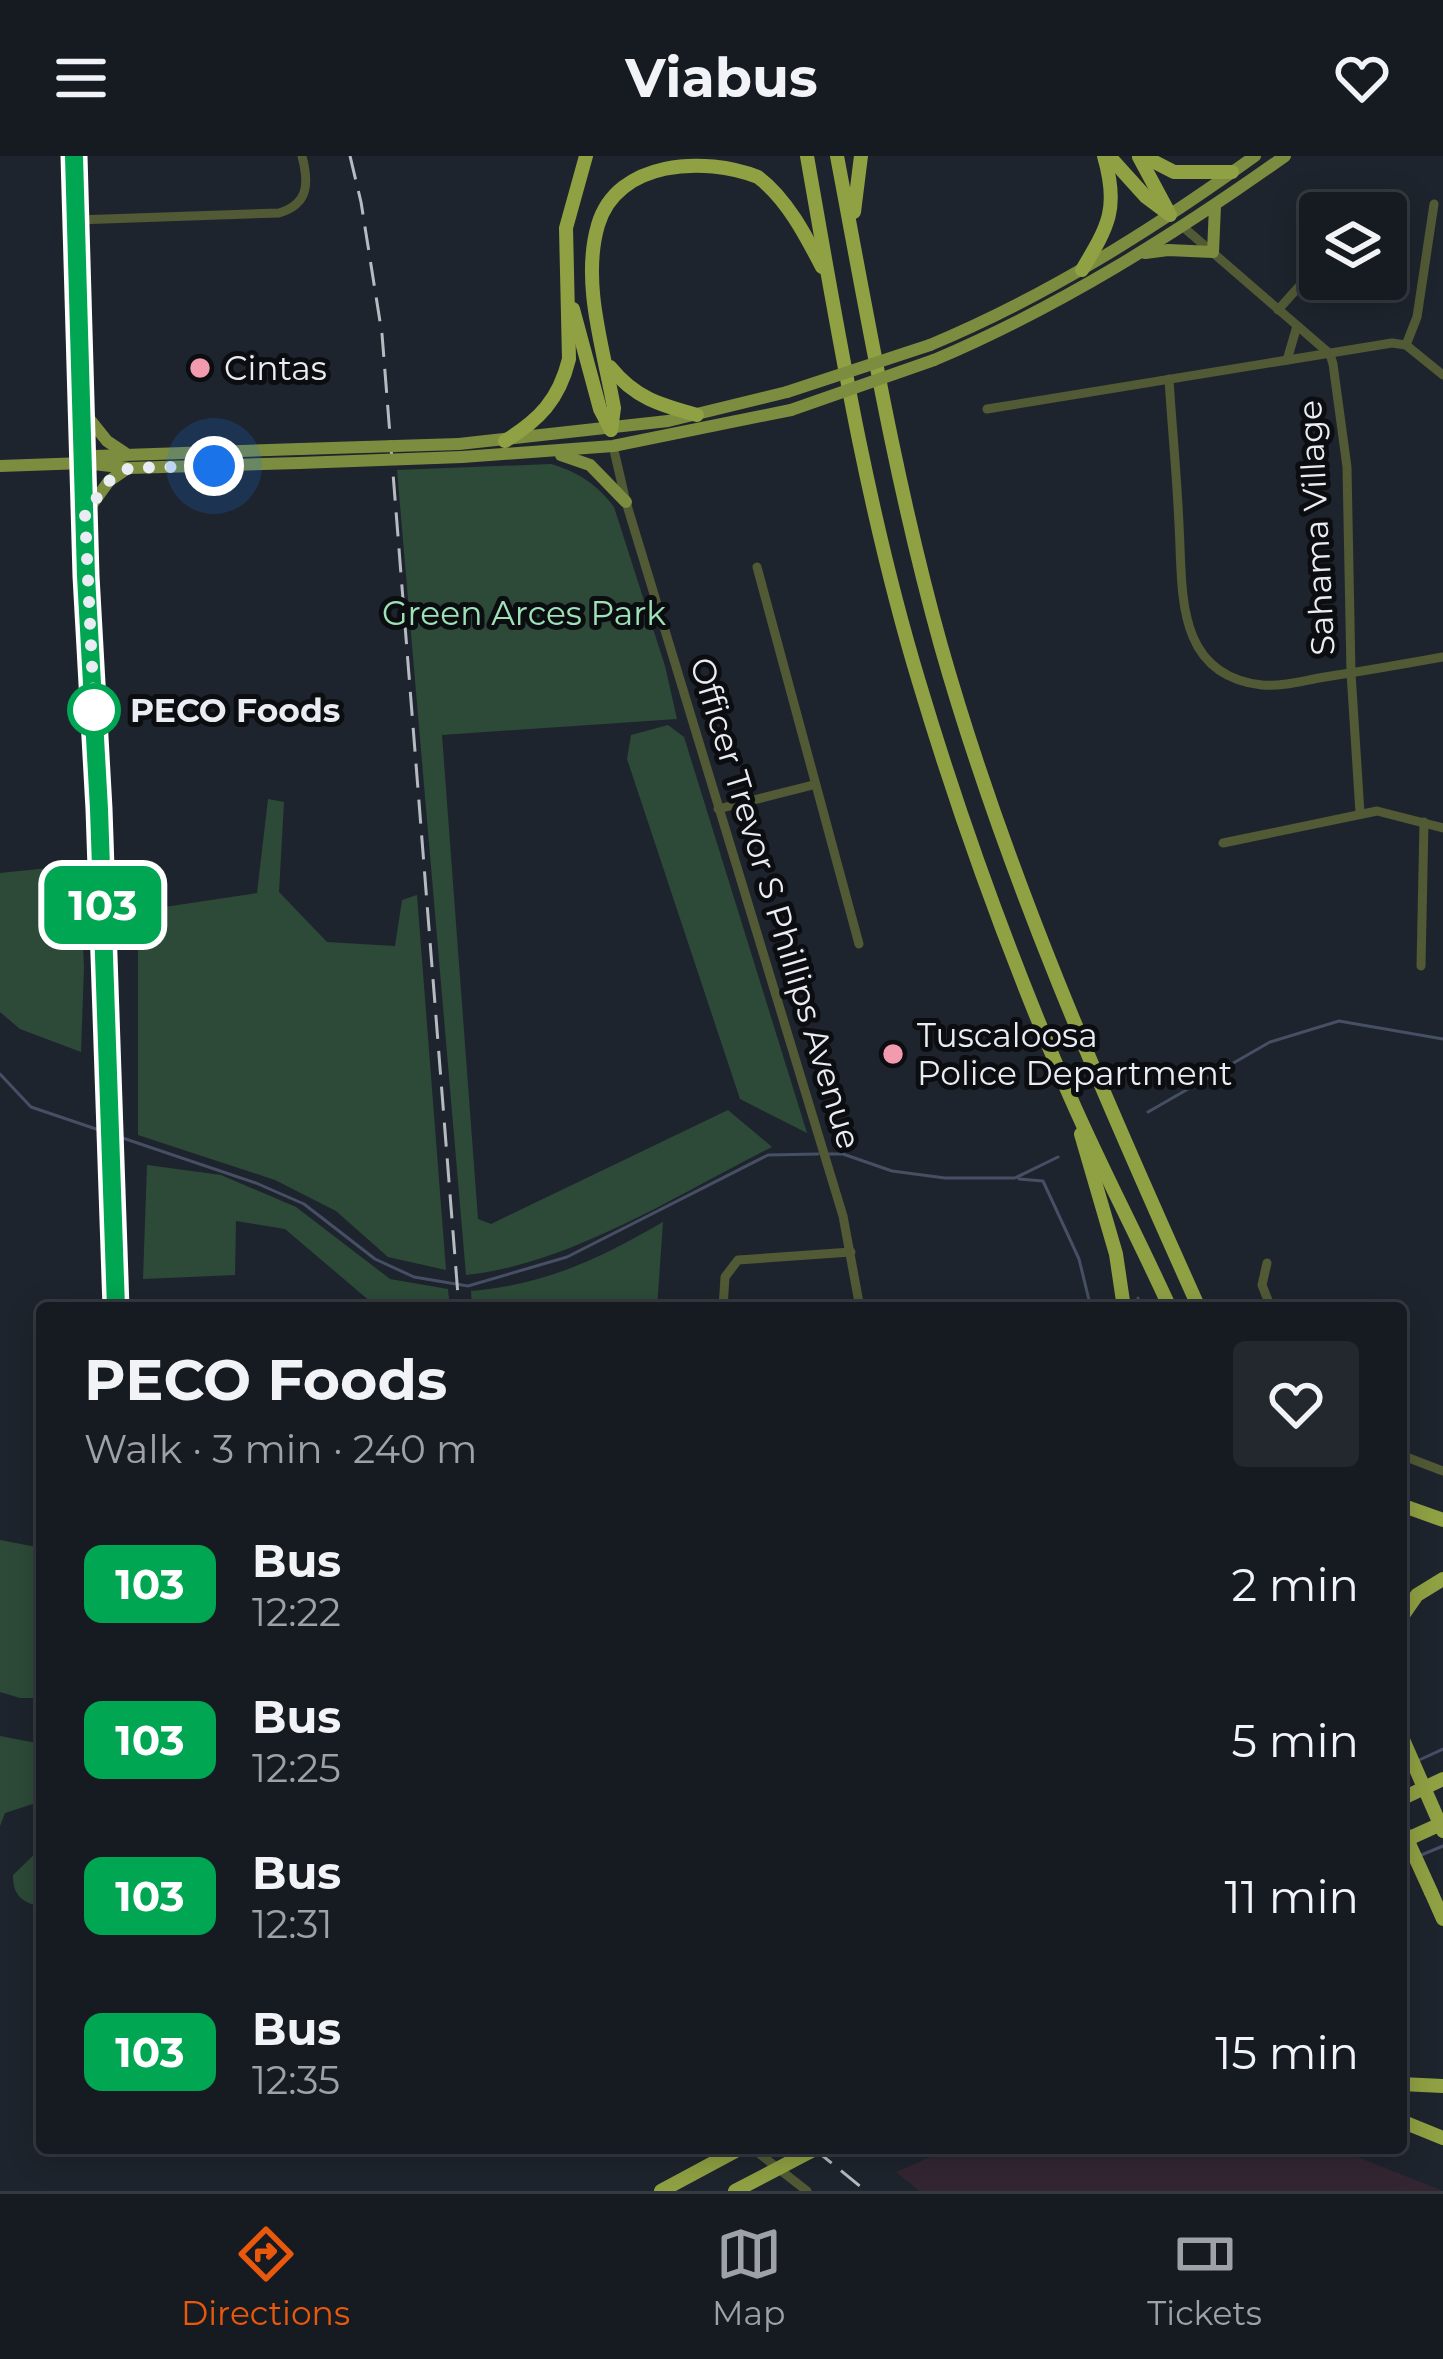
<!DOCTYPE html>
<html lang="en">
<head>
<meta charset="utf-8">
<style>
  body { margin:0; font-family:Montserrat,sans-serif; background:#23282f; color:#f1f3f6; height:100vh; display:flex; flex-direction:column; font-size:45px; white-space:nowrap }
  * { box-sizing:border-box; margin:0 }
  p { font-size:39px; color:#9ea1a5 }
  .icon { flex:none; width:66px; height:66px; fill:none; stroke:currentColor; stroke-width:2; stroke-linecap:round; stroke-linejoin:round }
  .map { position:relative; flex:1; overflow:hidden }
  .sheet { position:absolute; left:36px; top:1146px; width:1371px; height:852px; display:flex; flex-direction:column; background:#161b22; border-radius:12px; box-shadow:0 6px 30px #0003,0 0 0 3px #353940 }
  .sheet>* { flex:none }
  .badge { padding:0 24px; border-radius:18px; font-size:42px; line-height:78px }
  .tools { position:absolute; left:1299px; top:36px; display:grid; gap:24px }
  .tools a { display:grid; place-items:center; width:108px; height:108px; border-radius:12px; background:#161b22; box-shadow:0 6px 30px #0003,0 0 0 3px #353940; font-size:60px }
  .you { position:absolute; width:60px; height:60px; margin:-30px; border:9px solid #fff; border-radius:50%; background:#1a73e8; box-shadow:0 0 0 18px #1a73e833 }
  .map>.badge { position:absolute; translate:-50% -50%; box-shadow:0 0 0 6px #fff }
  .round { display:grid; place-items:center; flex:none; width:126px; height:126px; border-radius:12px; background:#23282f }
  .summary { display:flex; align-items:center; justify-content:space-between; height:204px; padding:0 48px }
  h1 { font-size:57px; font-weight:700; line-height:90px }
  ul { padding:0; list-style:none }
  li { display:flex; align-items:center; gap:36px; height:156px; padding:0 48px }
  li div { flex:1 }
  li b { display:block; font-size:45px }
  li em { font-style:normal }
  li .badge { min-width:132px; font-weight:700; text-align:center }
  header { display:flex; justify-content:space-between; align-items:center; height:156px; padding:0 48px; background:#161b22; font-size:54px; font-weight:700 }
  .menu { display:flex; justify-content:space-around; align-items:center; height:168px; border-top:3px solid #353940; background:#161b22; font-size:33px; color:#9ea1a5 }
  .menu a { display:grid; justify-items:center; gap:6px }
  .menu .selected { color:#ea580c }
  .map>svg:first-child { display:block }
  .commercial { fill:#332632 }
  .green { fill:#2d4a38 }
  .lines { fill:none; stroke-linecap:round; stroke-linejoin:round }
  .stream { stroke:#464f64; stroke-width:3 }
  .minor { stroke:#515935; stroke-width:9 }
  .major { stroke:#7d8d40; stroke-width:12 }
  .highway { stroke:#8fa143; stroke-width:14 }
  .rail { stroke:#b6bbc1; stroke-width:3; stroke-dasharray:24 12; stroke-linecap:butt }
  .major-bridge { stroke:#7d8d40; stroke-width:12 }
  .highway-bridge { stroke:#8fa143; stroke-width:14 }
  .line-casing { stroke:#fff; stroke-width:27 }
  .line { stroke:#00a651; stroke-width:18 }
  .walk { stroke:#e9edf3; stroke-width:12; stroke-dasharray:0 21.6 }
  .poi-dot { fill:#f29aae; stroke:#0b0d11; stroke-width:4.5 }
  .stop-dot { fill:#fff; stroke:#00a651; stroke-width:6 }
  .labels { text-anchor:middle; stroke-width:10; stroke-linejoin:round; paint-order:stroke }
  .poi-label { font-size:33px; fill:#e9edf3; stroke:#0b0d11; text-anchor:start }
  .street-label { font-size:33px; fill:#e9edf3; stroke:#0b0d11 }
  .park-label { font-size:33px; fill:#9ee3b7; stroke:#0b0d11 }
  .stop-label { font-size:33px; font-weight:bold; fill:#e9edf3; stroke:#0b0d11; text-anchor:start }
</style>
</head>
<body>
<header><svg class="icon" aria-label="menu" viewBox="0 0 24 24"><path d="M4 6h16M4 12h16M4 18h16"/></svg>Viabus<svg class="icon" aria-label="heart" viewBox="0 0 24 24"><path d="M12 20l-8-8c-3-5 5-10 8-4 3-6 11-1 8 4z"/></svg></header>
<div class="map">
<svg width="1443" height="2035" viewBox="0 0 1443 2035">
  <rect width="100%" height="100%" fill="#1e242d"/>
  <polygon class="commercial" points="951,1992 1335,1992 1443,2035 919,2035 896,2016"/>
  <g class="green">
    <path d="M551,308C578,316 597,328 614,351L665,510L677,563L442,579L478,1063L491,1068L728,954L772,991C678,1038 571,1108 466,1119L397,314Z"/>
    <polygon points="668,569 684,581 807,977 740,943 627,603 631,579"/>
    <polygon points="268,643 284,646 279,736 327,786 395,790 402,744 417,739 446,1114 388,1101 336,1055 275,1024 138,979 138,755 257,737"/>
    <polygon points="79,709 84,811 81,896 20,873 0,856 0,717"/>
    <polygon points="147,1009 221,1019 296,1051 390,1123 448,1133 450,1152 378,1152 285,1073 236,1065 235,1119 143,1123"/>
    <path d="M663,1066L657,1152H472L471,1135C547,1128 597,1104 663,1066Z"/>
    <polygon points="0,1384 42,1392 42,1542 20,1542 0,1536"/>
    <polygon points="0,1580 42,1588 42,1645 5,1657 0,1670"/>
    <path d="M42,1691V1751H41C22,1746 13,1740 13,1719Z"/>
  </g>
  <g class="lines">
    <g class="stream">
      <polyline points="0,918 31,951 256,1027 304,1048 375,1103 414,1121 468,1130 567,1101 768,999 818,998"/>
      <polyline points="1148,956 1270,886 1339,865 1443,883"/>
      <polyline points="828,998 843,998 892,1015 945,1022 1015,1022 1058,1001"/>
      <polyline points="1019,1023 1043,1025 1079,1103 1091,1152"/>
      <polyline points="1138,1142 1140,1152"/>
      <polyline points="1417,1605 1443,1593"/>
      <polyline points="1419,1700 1443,1690"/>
    </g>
    <g class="minor">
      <polyline points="74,0 86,420 99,653 116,1152"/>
      <path d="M76,64L279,57C309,48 309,27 302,0"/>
      <polyline points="1182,70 1330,198 1333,208 1347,311 1351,517 1360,657"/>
      <polyline points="1278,154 1320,107"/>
      <polyline points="1406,189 1417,161 1434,48"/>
      <polyline points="1287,204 1297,170"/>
      <path d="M1169,223C1172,272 1177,321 1179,369C1183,434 1174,519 1262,529C1283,531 1305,524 1325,521C1365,515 1404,508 1443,501"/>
      <polyline points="987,253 1392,187 1406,189 1443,219"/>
      <polyline points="613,290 626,346 843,1060 860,1152"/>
      <polyline points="757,411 859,788"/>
      <polyline points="718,653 813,629"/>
      <polyline points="1223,687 1377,655 1443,672"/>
      <polyline points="1421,810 1424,666"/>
      <polyline points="1267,1107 1262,1129 1271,1152"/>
      <polyline points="723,1152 725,1121 738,1104 851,1096"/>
      <polyline points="1401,1299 1443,1315"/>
      <polyline points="752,1992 807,2035"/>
    </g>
    <g class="major">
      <polyline points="1145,97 1168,94 1213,96 1215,50"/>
      <path d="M930,189C1047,140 1152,74 1255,0"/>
      <path d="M934,204C1059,151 1174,79 1285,0"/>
      <polyline points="83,255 107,285 125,297"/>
      <polyline points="459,288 668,265 787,236"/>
      <polyline points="561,299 590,309 626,346"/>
      <polyline points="462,301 613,290 791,254"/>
      <polyline points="84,307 96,300 300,293"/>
      <polyline points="0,310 84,307 129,312 299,307"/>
      <polyline points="85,358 109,325 128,312"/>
    </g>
    <g class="highway">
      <path d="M807,0C838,177 867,354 919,526C960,663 1009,798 1065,929C1097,1004 1136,1077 1170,1152"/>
      <path d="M837,0C868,164 896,329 941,490C1006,719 1102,936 1199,1152"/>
      <polyline points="1109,0 1146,41 1170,59"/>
      <polyline points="1143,0 1174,16 1232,16"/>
      <polyline points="1139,1 1168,55"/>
      <polyline points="854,56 861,0"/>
      <path d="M1082,114C1109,69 1119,52 1104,0"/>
      <polyline points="573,153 600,253 611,274"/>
      <path d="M610,211C635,242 660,249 697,259"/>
      <path d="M611,274L614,252C604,194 581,127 598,69C617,4 705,0 758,21C787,43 806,80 822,111"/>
      <path d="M505,285C539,264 559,244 569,203L566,72L586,0"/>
      <polyline points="1081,978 1116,1098 1124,1152"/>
      <polyline points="1401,1349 1443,1364"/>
      <polyline points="1401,1462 1417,1439 1443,1423"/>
      <polyline points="1401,1643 1443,1623"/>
      <polyline points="1401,1686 1443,1667"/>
      <polyline points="1431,1736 1443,1763"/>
      <polyline points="1401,1928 1443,1930"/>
      <polyline points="1401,1965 1443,1982"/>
      <polyline points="661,2035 741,1992"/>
    </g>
    <g class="rail">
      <polyline points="350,0 361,46 382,178 459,1152"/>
      <polyline points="813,1992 866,2035"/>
    </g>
    <g class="major-bridge">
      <polyline points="787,236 930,189"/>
      <polyline points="791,254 934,204"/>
      <polyline points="300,293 459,288"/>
      <polyline points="299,307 462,301"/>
    </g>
    <g class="highway-bridge">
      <polyline points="1401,1579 1443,1675"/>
      <polyline points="1401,1670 1431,1736"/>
      <polyline points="735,2035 817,1992"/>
    </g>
  </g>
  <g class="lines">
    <g class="line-casing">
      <polyline id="line" points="74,0 86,420 99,653 116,1152"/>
    </g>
    <use href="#line" class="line"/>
    <polyline class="walk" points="94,554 85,358 109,325 129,312 214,310"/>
  </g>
  <g class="poi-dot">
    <circle cx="200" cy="212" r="12"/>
    <circle cx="893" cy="898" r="12"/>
  </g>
  <circle class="stop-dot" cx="94" cy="554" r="24"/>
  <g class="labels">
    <g class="poi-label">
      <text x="224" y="224">Cintas</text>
      <text x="917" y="891">Tuscaloosa<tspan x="917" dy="38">Police Department</tspan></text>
    </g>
    <g class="street-label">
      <text transform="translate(1316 372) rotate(-93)" y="12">Sahama Village</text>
      <text transform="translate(776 747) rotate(73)" y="12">Officer Trevor S Phillips Avenue</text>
    </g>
    <g class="park-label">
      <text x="524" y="469">Green Arces Park</text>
    </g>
    <g class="stop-label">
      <text x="130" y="566">PECO Foods</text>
    </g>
  </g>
</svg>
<div class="tools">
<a><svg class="icon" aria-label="layers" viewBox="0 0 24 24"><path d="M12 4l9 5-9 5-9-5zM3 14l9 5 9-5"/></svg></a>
</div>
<div class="you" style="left:214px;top:310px"></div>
<b class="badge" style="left:103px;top:749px;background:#00a651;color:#fff">103</b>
<section class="sheet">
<div class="summary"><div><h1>PECO Foods</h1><p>Walk · 3 min · 240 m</p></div><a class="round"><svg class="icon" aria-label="heart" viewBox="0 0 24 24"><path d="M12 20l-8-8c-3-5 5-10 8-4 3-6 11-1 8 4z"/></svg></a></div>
<ul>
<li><span class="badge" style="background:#00a651;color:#fff">103</span><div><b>Bus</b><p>12:22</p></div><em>2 min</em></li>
<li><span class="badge" style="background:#00a651;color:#fff">103</span><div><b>Bus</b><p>12:25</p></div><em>5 min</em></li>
<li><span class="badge" style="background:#00a651;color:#fff">103</span><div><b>Bus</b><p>12:31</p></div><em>11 min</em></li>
<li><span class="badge" style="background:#00a651;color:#fff">103</span><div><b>Bus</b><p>12:35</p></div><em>15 min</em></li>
</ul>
</section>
</div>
<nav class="menu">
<a class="selected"><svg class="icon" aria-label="directions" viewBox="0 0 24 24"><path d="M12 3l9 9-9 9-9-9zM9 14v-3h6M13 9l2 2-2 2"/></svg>Directions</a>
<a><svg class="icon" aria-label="map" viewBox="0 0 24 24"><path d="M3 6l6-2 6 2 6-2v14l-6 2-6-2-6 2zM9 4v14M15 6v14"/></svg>Map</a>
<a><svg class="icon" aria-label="tickets" viewBox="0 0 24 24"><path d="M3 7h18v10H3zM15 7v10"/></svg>Tickets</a>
</nav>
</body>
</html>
